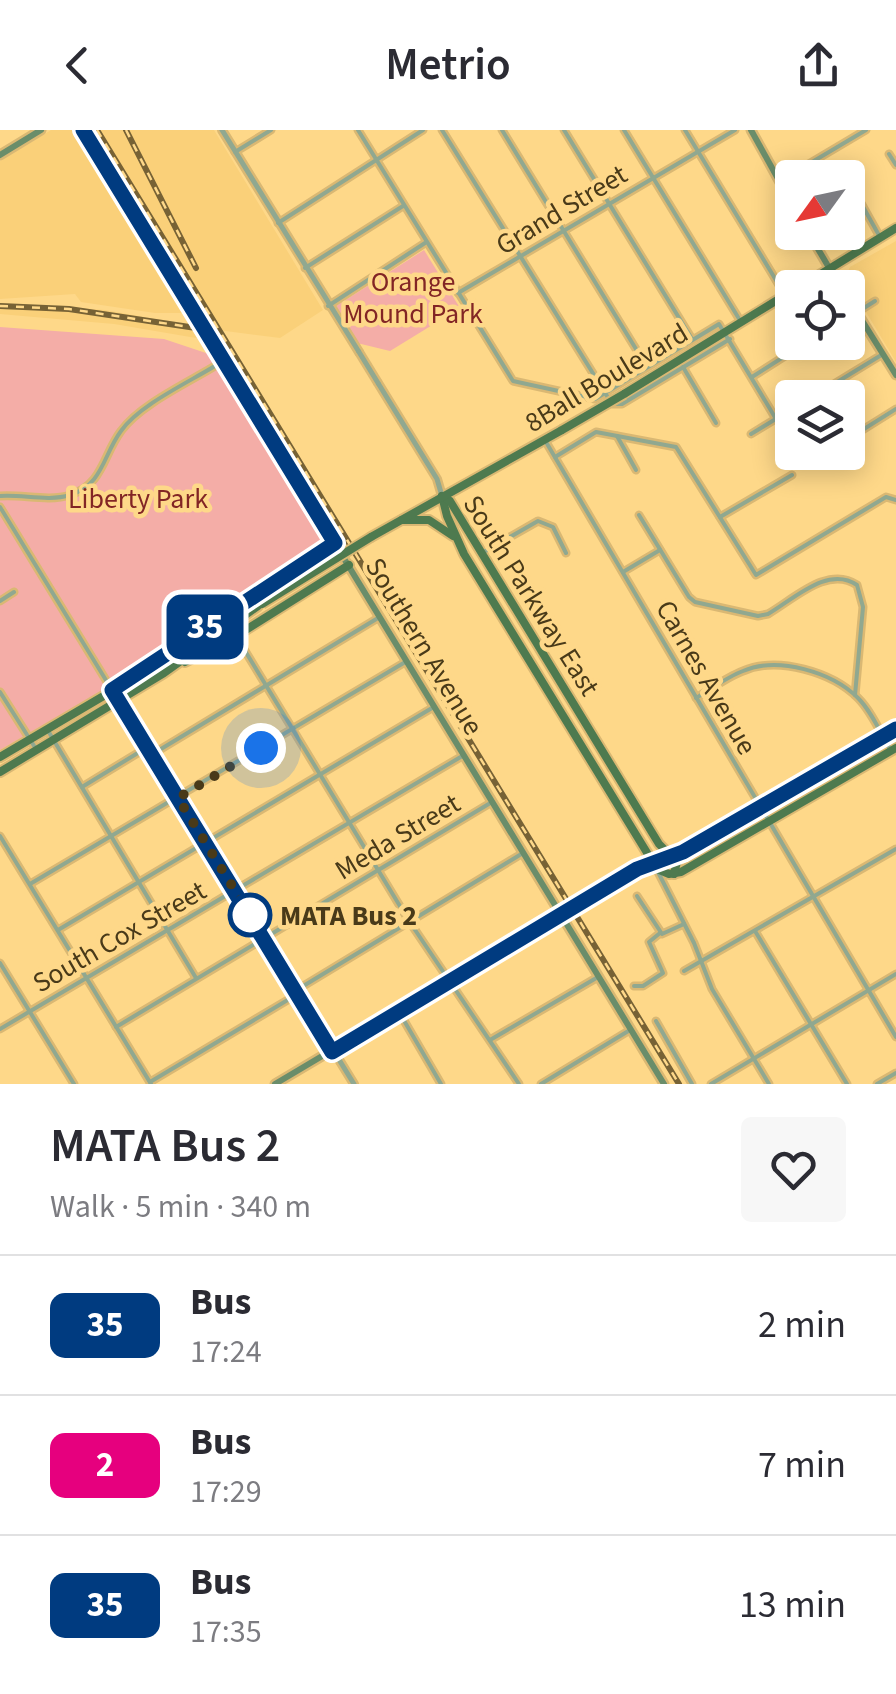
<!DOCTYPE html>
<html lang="en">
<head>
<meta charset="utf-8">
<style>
  body { margin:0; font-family:"Source Sans 3",sans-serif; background:#f7f7f7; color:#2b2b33; height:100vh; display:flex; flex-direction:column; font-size:38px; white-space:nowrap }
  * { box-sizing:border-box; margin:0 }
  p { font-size:32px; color:#7c7c81 }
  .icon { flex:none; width:55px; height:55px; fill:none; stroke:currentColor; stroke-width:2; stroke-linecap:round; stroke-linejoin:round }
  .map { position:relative; height:954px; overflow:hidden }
  .drawer { display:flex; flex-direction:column; background:#fff; flex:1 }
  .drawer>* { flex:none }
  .badge { padding:0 20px; border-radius:15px; font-size:35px; line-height:65px }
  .needle { width:65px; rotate:237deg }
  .controls { position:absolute; left:775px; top:30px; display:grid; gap:20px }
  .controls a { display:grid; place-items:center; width:90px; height:90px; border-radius:10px; background:#fff; box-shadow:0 5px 25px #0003; font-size:50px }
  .you { position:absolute; width:50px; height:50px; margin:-25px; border:8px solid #fff; border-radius:50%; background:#1a73e8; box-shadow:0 0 0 15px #1a73e833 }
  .map>.badge { position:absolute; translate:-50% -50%; box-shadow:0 0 0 5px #fff }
  .round { display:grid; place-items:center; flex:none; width:105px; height:105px; border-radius:10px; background:#f7f7f7 }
  .summary { display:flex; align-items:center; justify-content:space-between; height:170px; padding:0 50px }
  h1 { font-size:48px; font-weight:600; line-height:75px }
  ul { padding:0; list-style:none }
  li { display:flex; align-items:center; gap:30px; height:140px; padding:0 50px; border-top:2px solid #e1e1e2 }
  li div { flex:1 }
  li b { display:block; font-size:38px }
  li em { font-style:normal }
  li .badge { min-width:110px; font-weight:700; text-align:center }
  header { display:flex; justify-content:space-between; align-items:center; height:130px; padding:0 50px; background:#fff; font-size:45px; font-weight:600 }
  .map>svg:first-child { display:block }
  .built { fill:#fad079 }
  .green { fill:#f4ada7 }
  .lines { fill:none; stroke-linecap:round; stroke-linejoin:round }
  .minor-casing { stroke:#dab873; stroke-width:9 }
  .tertiary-casing { stroke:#dab873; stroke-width:10 }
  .secondary-casing { stroke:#dab873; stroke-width:11 }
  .primary-casing { stroke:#dab873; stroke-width:12 }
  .minor { stroke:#90a890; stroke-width:4 }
  .tertiary { stroke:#90a890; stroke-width:5 }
  .secondary { stroke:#6a8d6a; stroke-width:6 }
  .primary { stroke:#4e7a4f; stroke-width:8 }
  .rail-casing { stroke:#776235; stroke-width:6 }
  .rail { stroke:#fed889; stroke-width:2.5; stroke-dasharray:8; stroke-linecap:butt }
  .tertiary-bridge-casing { stroke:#dab873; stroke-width:10; stroke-linecap:butt }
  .primary-bridge-casing { stroke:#dab873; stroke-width:12; stroke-linecap:butt }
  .tertiary-bridge { stroke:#90a890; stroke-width:5 }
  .primary-bridge { stroke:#4e7a4f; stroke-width:8 }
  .line-casing { stroke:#fff; stroke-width:22 }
  .line { stroke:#003b80; stroke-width:15 }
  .walk { stroke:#493a19; stroke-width:10; stroke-dasharray:0 18 }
  .stop-dot { fill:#fff; stroke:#003b80; stroke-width:5 }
  .labels { text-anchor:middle; stroke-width:9; stroke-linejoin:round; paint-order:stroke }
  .street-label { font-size:28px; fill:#493a19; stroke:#fed889 }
  .park-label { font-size:28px; fill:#822525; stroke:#fed889 }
  .stop-label { font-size:28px; font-weight:bold; fill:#493a19; stroke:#fed889; text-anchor:start }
</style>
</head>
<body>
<header><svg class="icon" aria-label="back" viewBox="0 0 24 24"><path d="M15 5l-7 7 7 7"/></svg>Metrio<svg class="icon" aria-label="share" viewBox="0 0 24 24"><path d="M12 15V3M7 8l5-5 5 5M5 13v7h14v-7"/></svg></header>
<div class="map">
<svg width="896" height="954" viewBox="0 0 896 954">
  <rect width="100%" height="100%" fill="#fed889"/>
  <g class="built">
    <polygon points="51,0 78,0 190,183 155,183 81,172 75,164 0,169 0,31"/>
    <polygon points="89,0 214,0 323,180 280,208 210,199"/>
    <polygon points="896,111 896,232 845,147 850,137"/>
    <polygon points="0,173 105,180 193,196 202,209 114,194 0,184"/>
  </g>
  <g class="green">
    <polygon points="424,120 460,178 390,221 357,213 336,176"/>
    <polygon points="0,197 164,209 215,226 326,409 313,417 314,423 102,561 0,620"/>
  </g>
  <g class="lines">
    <g class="minor-casing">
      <g id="minor">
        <polyline points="358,0 513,251 595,269 719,194 776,289"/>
        <polyline points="442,0 612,274 622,274 730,209"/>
        <polyline points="502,0 647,237"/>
        <polyline points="564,0 692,209"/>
        <polyline points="624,0 741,192"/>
        <polyline points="685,0 785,165"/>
        <polyline points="235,22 271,0"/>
        <polyline points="889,24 896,35"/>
        <polyline points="848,50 880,107"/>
        <polyline points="780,51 866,0"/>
        <polyline points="278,93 423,0"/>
        <polyline points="305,138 403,76"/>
        <polyline points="458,163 735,0"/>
        <polyline points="328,176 425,113"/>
        <polyline points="848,188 875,171"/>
        <polyline points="683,237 716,293"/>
        <polyline points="752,247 807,212"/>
        <polyline points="811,268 883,224"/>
        <polyline points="751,304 792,279"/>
        <polyline points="617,306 636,340"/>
        <polyline points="848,309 896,279"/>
        <polyline points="546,312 896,907"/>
        <polyline points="555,327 596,302 676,317 756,445 886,367 896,370"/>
        <path d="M0,366C22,364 48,372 70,365C103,355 103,325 121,301C141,273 194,250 223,231"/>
        <polyline points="0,377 112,560"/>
        <path d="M639,385L689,467L695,472L758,486L768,484C794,469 828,435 857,455L863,477L855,565"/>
        <polyline points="720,387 792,345"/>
        <polyline points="482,423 538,391 553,397 566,423"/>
        <polyline points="623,442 660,420"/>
        <polyline points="0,471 14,462"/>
        <polyline points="236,506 409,791 519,954"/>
        <polyline points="0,562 36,619"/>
        <path d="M696,568C711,559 727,547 743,541C778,526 832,542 858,568C872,582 881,604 891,621"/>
        <polyline points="47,599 196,848"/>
        <polyline points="151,625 378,488"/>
        <polyline points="82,657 146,618"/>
        <polyline points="0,706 151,954"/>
        <polyline points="658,742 694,813 712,859 769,954"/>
        <polyline points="30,754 407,531"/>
        <polyline points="637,766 662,804 684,794"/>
        <polyline points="58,800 432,578"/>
        <polyline points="755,801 847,954"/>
        <polyline points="0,833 74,954"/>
        <polyline points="684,841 896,719"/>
        <polyline points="634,856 643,856 663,843 649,812 660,803"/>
        <polyline points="399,882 441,954"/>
        <polyline points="656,891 692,954"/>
        <polyline points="116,897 492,672"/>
        <polyline points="0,899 464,625"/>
        <polyline points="490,910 598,847"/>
        <polyline points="150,952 291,868 295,861 523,723"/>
        <polyline points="541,954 630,900"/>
        <polyline points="711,954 896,844"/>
        <polyline points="877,954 896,943"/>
      </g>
    </g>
    <g class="tertiary-casing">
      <g id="tertiary">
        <polyline points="222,0 359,222"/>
        <polyline points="378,253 437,349 442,366"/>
        <polyline points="112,560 354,954"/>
      </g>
    </g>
    <g class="secondary-casing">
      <g id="secondary">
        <polyline points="83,0 664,954"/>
        <polyline points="751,0 792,74"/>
        <polyline points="0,25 41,0"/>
        <polyline points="808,102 841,158"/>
        <polyline points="848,168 896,245"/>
        <polyline points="275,954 637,739 652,735"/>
      </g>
    </g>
    <g class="primary-casing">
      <g id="primary">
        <polyline points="798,158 896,98"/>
        <polyline points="624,264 792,161"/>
        <polyline points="442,366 447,386 464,424 657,739 669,744 681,742 896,618"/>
        <polyline points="442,366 450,371 659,714 677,732 674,744"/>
        <polyline points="402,390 429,390 453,406"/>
        <polyline points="371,407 562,300"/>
        <polyline points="180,515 335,413"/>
        <polyline points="185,532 236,506 349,435"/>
        <polyline points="0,627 219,498"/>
        <polyline points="0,642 164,543 258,476"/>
        <polyline points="652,735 683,723 896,599"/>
      </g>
    </g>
    <use href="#minor" class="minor"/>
    <use href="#tertiary" class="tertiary"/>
    <use href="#secondary" class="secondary"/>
    <use href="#primary" class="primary"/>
    <g class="rail-casing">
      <g id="rail">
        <polyline points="97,0 679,954"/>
        <polyline points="126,0 196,138"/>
        <polyline points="0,176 69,179 196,198"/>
      </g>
    </g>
    <use href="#rail" class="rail"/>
    <g class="tertiary-bridge-casing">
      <polyline id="tertiary-bridge" points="359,222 378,253"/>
    </g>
    <g class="primary-bridge-casing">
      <g id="primary-bridge">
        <polyline points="562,300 624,264"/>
        <polyline points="262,474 371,407"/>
      </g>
    </g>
    <use href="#tertiary-bridge" class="tertiary-bridge"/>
    <use href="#primary-bridge" class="primary-bridge"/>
  </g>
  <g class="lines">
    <g class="line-casing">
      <polyline id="line" points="83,0 335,413 112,560 332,922 637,739 683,722 896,599"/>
    </g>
    <use href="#line" class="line"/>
    <polyline class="walk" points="250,785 178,668 261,618"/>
  </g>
  <circle class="stop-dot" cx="250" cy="785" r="20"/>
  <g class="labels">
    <g class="street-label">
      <text transform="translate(561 79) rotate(-31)" y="10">Grand Street</text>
      <text transform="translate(606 247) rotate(-31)" y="10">8Ball Boulevard</text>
      <text transform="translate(532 465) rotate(58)" y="10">South Parkway East</text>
      <text transform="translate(425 516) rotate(59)" y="10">Southern Avenue</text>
      <text transform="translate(707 547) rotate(60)" y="10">Carnes Avenue</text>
      <text transform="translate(397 706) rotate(-31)" y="10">Meda Street</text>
      <text transform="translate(119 806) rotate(-30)" y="10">South Cox Street</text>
    </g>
    <g class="park-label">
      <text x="413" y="161">Orange<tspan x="413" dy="32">Mound Park</tspan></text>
      <text x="138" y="378">Liberty Park</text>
    </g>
    <g class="stop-label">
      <text x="280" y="795">MATA Bus 2</text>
    </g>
  </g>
</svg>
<div class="controls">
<a><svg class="needle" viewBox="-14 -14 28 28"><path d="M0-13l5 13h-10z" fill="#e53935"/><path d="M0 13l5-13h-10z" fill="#7c7c81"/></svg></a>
<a><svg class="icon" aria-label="locate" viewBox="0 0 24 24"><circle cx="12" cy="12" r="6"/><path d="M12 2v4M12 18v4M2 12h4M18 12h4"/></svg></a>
<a><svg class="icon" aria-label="layers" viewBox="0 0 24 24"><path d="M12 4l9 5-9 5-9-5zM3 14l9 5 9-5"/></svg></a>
</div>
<div class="you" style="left:261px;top:618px"></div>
<b class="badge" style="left:205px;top:497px;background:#003b80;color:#fff">35</b>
</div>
<section class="drawer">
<div class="summary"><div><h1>MATA Bus 2</h1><p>Walk · 5 min · 340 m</p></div><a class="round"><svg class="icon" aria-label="heart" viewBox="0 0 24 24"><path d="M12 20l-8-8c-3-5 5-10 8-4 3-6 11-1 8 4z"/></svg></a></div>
<ul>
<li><span class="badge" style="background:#003b80;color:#fff">35</span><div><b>Bus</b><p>17:24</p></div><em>2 min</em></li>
<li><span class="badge" style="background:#e6007e;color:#fff">2</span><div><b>Bus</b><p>17:29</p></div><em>7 min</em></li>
<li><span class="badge" style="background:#003b80;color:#fff">35</span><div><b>Bus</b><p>17:35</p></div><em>13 min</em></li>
</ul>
</section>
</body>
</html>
